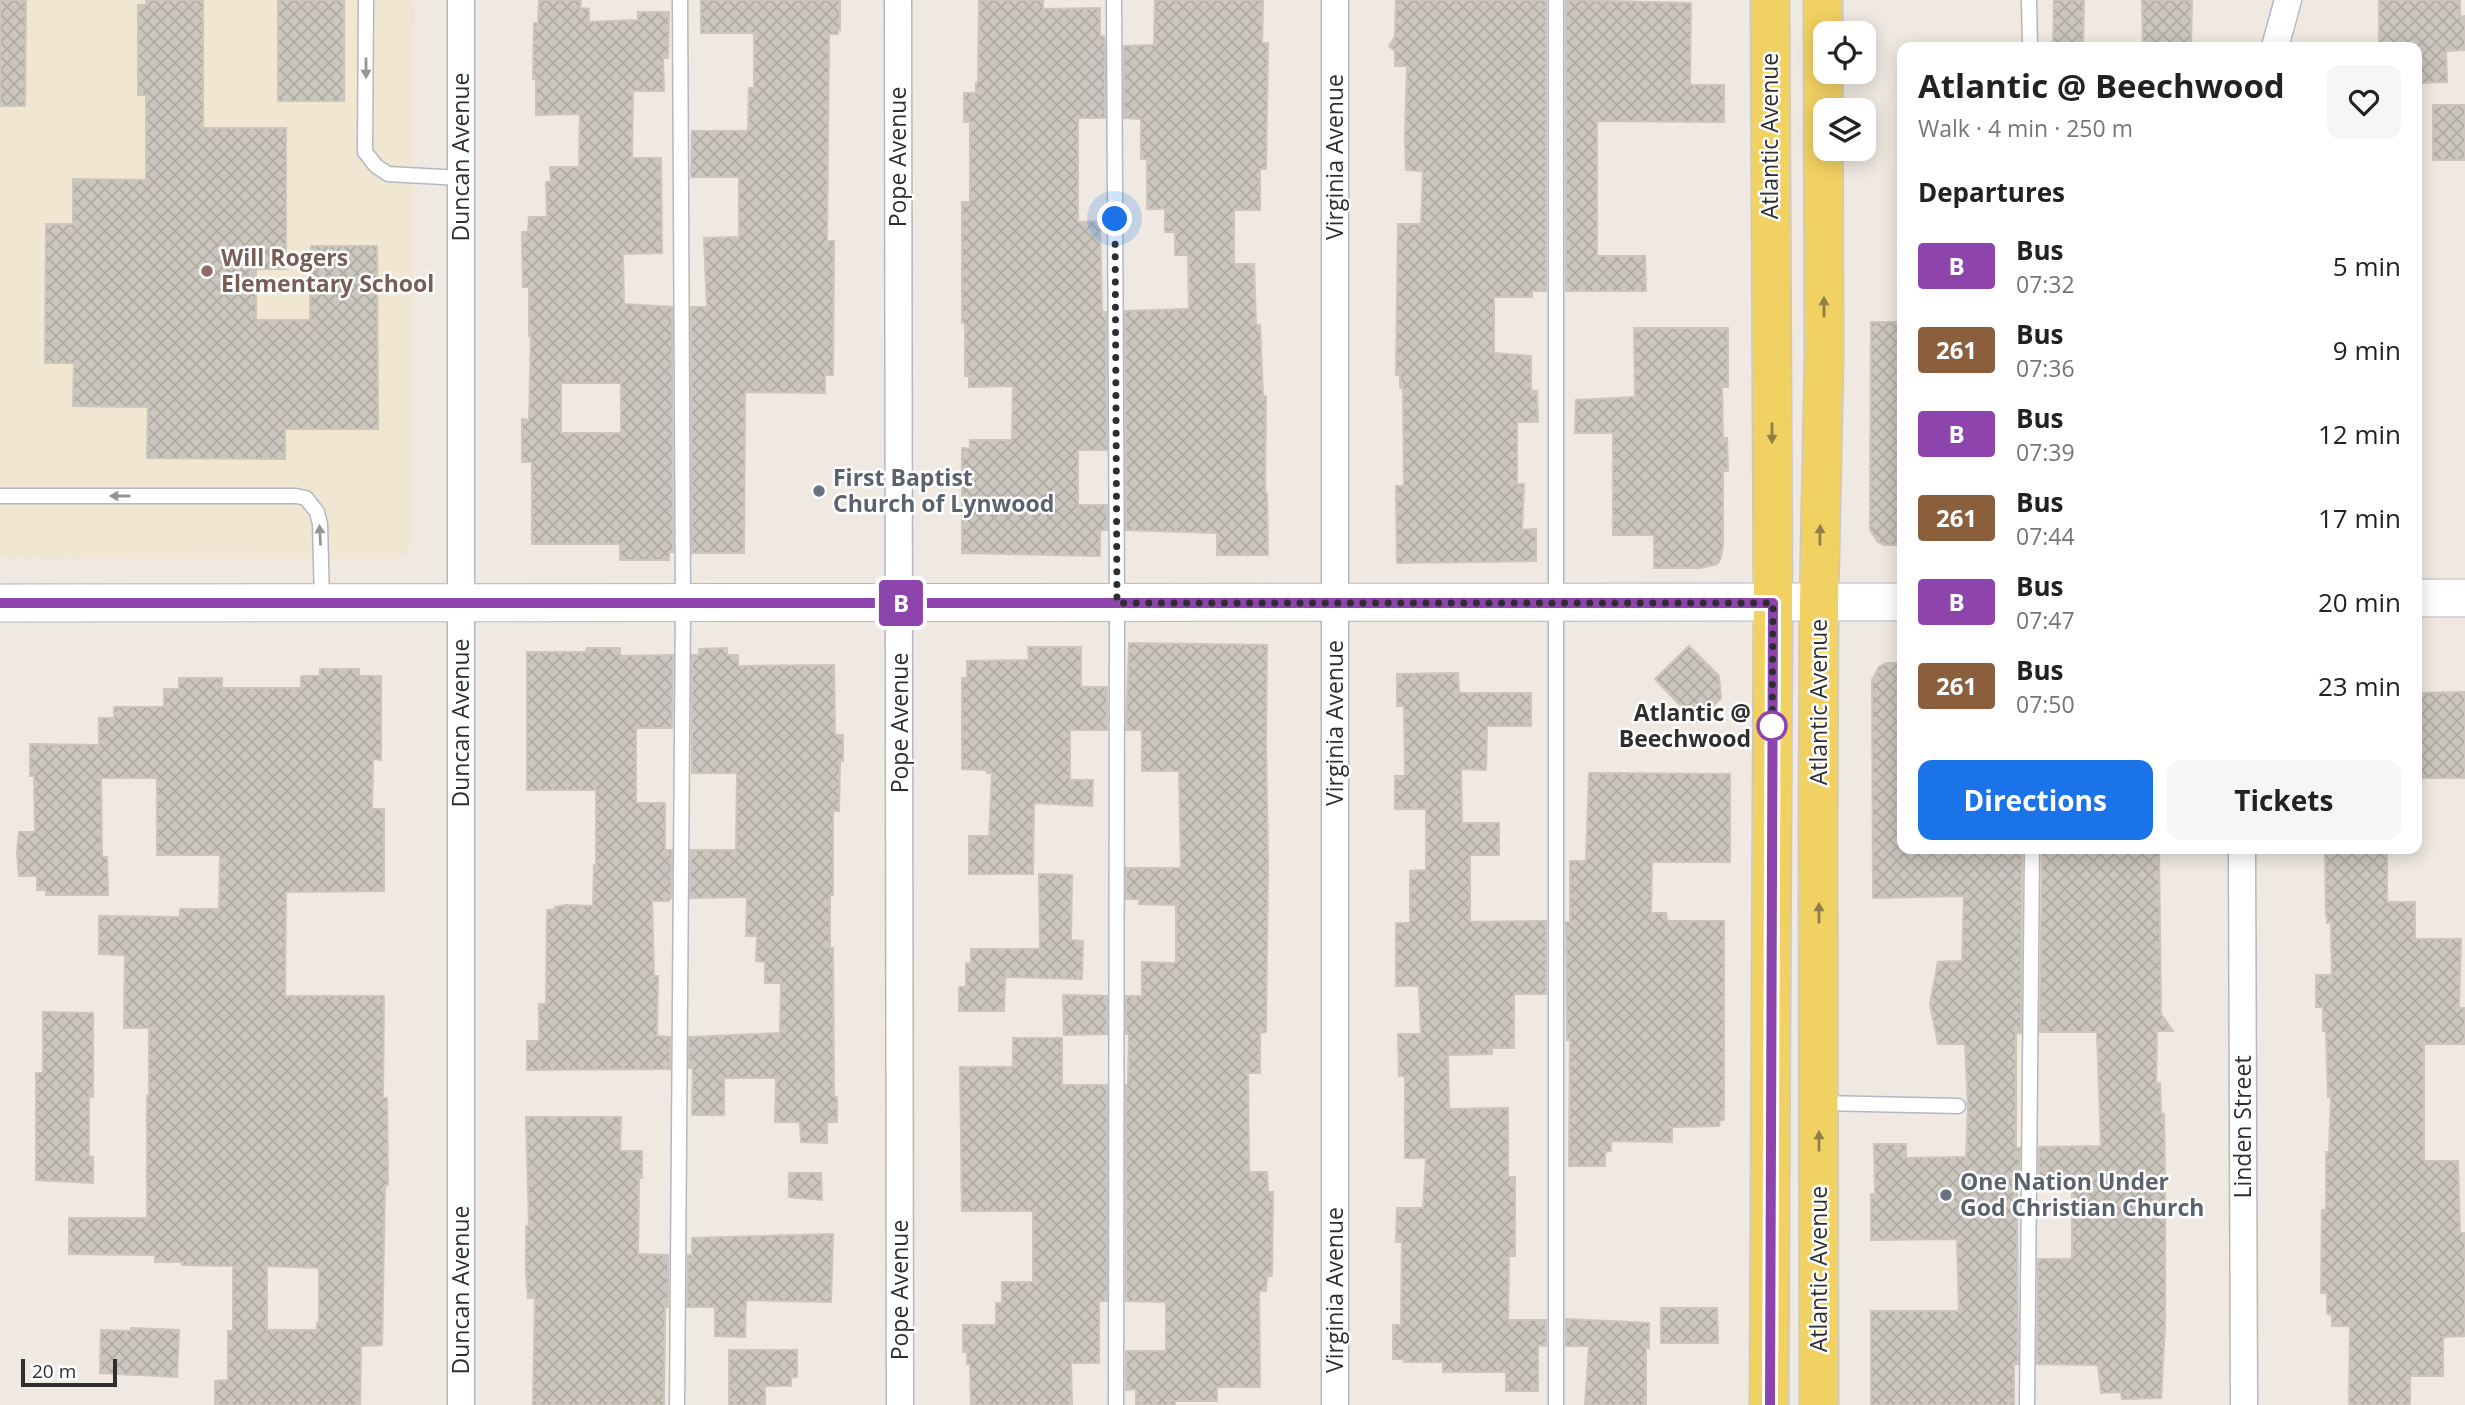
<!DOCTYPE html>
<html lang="en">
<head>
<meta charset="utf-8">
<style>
  body { margin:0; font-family:"Open Sans",sans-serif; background:#f6f6f6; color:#222; height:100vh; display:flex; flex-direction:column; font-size:26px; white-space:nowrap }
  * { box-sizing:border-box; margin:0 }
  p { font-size:23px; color:#767676 }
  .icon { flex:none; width:38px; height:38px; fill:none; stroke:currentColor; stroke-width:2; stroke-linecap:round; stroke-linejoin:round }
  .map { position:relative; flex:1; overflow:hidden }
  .sheet { position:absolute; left:1897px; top:42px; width:525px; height:812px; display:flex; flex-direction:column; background:#fff; border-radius:14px; box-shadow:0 4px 18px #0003 }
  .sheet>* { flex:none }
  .badge { padding:0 14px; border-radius:5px; font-size:24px; line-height:46px }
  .buttons { position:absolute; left:1813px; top:21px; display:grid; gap:14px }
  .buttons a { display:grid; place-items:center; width:63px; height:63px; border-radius:14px; background:#fff; box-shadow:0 4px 18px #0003; font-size:35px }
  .scale { position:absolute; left:21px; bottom:18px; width:96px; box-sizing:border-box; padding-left:7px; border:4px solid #2e2e2e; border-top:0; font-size:19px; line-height:24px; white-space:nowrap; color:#2e2e2e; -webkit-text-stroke:5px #fff; paint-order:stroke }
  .you { position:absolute; width:35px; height:35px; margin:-18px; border:5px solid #fff; border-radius:50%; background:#1a73e8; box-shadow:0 0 0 10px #1a73e833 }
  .map>.badge { position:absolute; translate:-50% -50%; box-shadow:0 0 0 4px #fff }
  h2 { padding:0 21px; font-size:26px; line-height:63px }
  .round { display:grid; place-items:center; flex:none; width:74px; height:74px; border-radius:14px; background:#f6f6f6 }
  .summary { display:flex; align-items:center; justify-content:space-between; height:119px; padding:0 21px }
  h1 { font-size:33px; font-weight:700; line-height:52px }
  .primary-button { display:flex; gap:14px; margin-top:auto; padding:14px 21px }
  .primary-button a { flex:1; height:80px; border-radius:14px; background:#1a73e8; color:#fff; font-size:28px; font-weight:700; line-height:80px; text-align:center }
  .primary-button a+a { background:#f6f6f6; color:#222 }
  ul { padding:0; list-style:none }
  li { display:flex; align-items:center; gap:21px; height:84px; padding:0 21px }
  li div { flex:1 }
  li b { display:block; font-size:26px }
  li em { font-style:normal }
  li .badge { min-width:77px; font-weight:700; text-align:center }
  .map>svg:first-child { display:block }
  .education { fill:#f0e6d1 }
  .building { fill:url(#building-cross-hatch); stroke:#cbc5ba; stroke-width:2; fill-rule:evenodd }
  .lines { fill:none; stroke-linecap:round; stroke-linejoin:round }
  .lane-casing { stroke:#b4b7c1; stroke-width:17 }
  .street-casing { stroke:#b4b7c1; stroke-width:29 }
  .secondary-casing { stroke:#b4b7c1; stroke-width:39 }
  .primary-casing { stroke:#c9c9c9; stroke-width:41 }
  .lane { stroke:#fff; stroke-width:14 }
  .street { stroke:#fff; stroke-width:26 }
  .secondary { stroke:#fff; stroke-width:37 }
  .primary { stroke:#f2d163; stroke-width:38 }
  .oneway { fill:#969696 }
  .oneway2 { fill:#908048 }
  .line-casing { stroke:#fff; stroke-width:16 }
  .line { stroke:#8e44ad; stroke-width:10 }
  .walk { stroke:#2e2e2e; stroke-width:7; stroke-dasharray:0 12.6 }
  .education-dot { fill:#8d6e63; stroke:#fff; stroke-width:2.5 }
  .worship-dot { fill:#6b7280; stroke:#fff; stroke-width:2.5 }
  .stop-dot { fill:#fff; stroke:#8e44ad; stroke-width:3.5 }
  .labels { text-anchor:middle; stroke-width:5; stroke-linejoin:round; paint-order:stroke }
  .street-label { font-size:23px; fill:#2e2e2e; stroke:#fff }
  .education-label { font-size:23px; font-weight:bold; fill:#785e54; stroke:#fff; text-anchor:start }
  .worship-label { font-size:23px; font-weight:bold; fill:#5b616d; stroke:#fff; text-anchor:start }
  .stop-label { font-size:23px; font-weight:bold; fill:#2e2e2e; stroke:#fff; text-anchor:end }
</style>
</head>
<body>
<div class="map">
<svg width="2465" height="1405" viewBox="0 0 2465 1405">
  <defs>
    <pattern id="building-cross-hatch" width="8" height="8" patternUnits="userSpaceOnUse" patternTransform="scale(1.75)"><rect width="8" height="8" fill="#cbc7bf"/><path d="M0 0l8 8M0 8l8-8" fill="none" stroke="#afaba4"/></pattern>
  </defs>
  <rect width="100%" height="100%" fill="#efe9e1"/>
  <polygon class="education" points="0,0 414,0 412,542 406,554 398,559 0,558"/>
  <g class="building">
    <polygon points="0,0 26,0 25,106 0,106"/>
    <polygon points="146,0 203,0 203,128 286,128 286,269 256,269 256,320 310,320 311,246 377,246 378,429 285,429 285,459 147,458 148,407 73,406 74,363 45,363 46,224 73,224 73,179 146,180 146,95 138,95 138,5 146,5"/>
    <rect x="278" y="0" width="66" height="101"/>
    <path d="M539,0H581L580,8L589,9V22L638,20V12H669L668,58H663L664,91H633L632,158H661L662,253L623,254L624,304L672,307L673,552H669V560H620V544H532V462H522V419L529,420L531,336H529V287H523L522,232H528L529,217H547L546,182H551L550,167H579L580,114L536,115V79H533L534,23H538ZM561,383H621V433H561Z"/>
    <polygon points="701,0 840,0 840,30 838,29 838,34 829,34 827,241 834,241 833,375 825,375 825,393 745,392 744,553 692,553 691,307 707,307 704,238 739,237 739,177 691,177 692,131 748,131 749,88 754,88 754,33 701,33"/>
    <polygon points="979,0 1043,0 1043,9 1100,8 1100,36 1104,36 1105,46 1105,118 1078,118 1078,222 1100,221 1102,312 1106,312 1107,450 1078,450 1078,505 1107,505 1107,530 1100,530 1100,556 962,553 962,448 970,449 970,440 1012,440 1013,386 969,387 969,376 965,376 965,323 962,323 962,202 970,202 970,122 964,122 964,93 976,93 976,83 978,83"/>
    <polygon points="1155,0 1263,0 1262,43 1268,43 1266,169 1260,169 1260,210 1234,210 1234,264 1254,264 1256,325 1260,325 1263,396 1266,396 1265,493 1267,493 1268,555 1217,555 1217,533 1126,530 1125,311 1189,309 1188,255 1175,255 1175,232 1165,232 1165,209 1147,209 1147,159 1141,159 1141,119 1124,118 1124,46 1154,45"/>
    <polygon points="1396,0 1546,0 1546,291 1532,291 1532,297 1494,297 1494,353 1531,356 1531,391 1537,391 1538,422 1517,422 1517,484 1524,484 1522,530 1536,529 1536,561 1397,563 1396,486 1404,486 1403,388 1400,388 1400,375 1396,375 1398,224 1421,224 1423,171 1406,170 1405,136 1407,66 1395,66 1395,51 1389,46 1395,37"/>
    <polygon points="1566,0 1691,3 1690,85 1724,85 1724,122 1597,121 1597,256 1645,256 1646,291 1566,291"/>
    <polygon points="2054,0 2084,0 2083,47 2053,47"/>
    <polygon points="2142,0 2192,0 2191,47 2143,47"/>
    <polygon points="2379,0 2460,0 2460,17 2465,16 2465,50 2446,51 2447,82 2417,83 2417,47 2379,47"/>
    <rect x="2433" y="105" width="32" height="55"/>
    <polygon points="1871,322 1902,322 1902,545 1884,545 1878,542 1870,530"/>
    <polygon points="1634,328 1728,328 1728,387 1722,387 1723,438 1727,438 1728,471 1723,471 1723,545 1721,558 1717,564 1700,568 1654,568 1654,535 1613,535 1613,433 1575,433 1576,400 1635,397"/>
    <polygon points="1129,643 1267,645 1266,745 1268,863 1266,1032 1260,1033 1260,1073 1248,1073 1249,1172 1267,1172 1268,1192 1273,1192 1272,1276 1267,1276 1266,1291 1259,1291 1260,1387 1217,1387 1217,1401 1175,1401 1175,1405 1136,1405 1136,1389 1126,1390 1126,1351 1166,1351 1166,1302 1126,1301 1126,1085 1128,1083 1129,1034 1126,1034 1126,996 1142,996 1142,962 1176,963 1176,905 1139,904 1139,899 1126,899 1126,868 1181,868 1179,771 1142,771 1142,730 1126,730"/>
    <polygon points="1689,646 1719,676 1721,698 1696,722 1655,679"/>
    <polygon points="1028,647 1081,647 1081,687 1107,687 1107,730 1070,730 1070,780 1093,780 1092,806 1034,803 1033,874 969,874 969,836 989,836 992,773 987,773 987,770 962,769 962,678 967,678 967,661 1029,660"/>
    <polygon points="587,648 620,648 620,656 673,655 672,728 636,728 636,803 665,803 665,850 672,850 671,898 669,901 652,901 654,976 658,976 657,1036 670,1037 670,1069 527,1070 527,1041 539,1041 539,1004 546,1004 547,910 555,910 555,907 566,905 593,906 594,865 596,865 596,790 527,790 527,652 586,652"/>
    <polygon points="727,648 727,655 738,655 738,666 834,665 835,735 843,735 843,761 840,761 839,811 833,811 833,895 830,895 830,948 833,948 834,1097 837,1097 837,1122 827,1122 827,1143 801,1142 800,1122 775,1122 776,1078 724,1078 724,1115 692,1115 693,1068 689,1068 689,1037 780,1033 781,983 765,983 765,962 756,961 757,936 746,936 747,897 690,898 691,850 736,850 737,773 692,773 692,655 699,655 699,649"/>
    <polygon points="1886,663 1902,663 1902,849 2022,849 2021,1033 2016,1033 2016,1148 2020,1148 2019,1185 2017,1185 2018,1364 2014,1364 2014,1405 1871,1405 1871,1311 1959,1311 1957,1239 1871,1240 1871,1194 1875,1194 1874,1144 1906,1144 1906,1158 1966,1157 1968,1107 1965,1044 1938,1044 1930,1004 1938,962 1962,961 1964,896 1873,898 1872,680 1879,667"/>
    <path d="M320,669H359V676H381V760L373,759L372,809H384V891L286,892L285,996H384L383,1098H387L388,1185H385L382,1345L361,1346L360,1405H215V1381L228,1380V1331H233V1266L182,1265L183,1262H155V1255L69,1254V1218H147V1096H149V1028H124L125,955L99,954V916L180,917V909H219L220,855H157V778H101L102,857H107L108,895H46V890H37V876H19L17,853L19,832H35L34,776H30V744L99,745V718H114V707H164V689H179V678H222V688H301V676H320ZM267,1266L319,1268V1322L317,1323V1330H267Z"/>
    <polygon points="1458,673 1459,693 1531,693 1531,726 1487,726 1486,770 1461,769 1462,823 1499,823 1499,855 1470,855 1470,922 1546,921 1546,994 1514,994 1514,1048 1492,1048 1492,1054 1448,1055 1449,1109 1508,1108 1508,1177 1515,1177 1515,1256 1509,1256 1508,1320 1546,1320 1546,1346 1538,1345 1538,1391 1506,1391 1506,1372 1443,1372 1443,1362 1404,1362 1404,1359 1393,1359 1393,1325 1401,1325 1402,1242 1396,1242 1397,1208 1423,1208 1426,1158 1405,1158 1405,1076 1399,1076 1398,1034 1421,1034 1419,986 1396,986 1396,923 1410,923 1410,871 1426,870 1426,809 1395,809 1395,776 1405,776 1404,706 1397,706 1397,674"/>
    <polygon points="2465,692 2465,778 2417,778 2417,693"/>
    <polygon points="1589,773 1730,774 1730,862 1652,862 1651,913 1666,913 1667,921 1724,921 1724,1120 1720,1120 1719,1126 1672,1127 1672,1142 1611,1141 1611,1151 1605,1152 1605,1166 1569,1166 1570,1039 1567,1040 1566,922 1570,922 1570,861 1586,861"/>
    <polygon points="2042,849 2159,849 2161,1014 2173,1031 2157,1031 2156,1084 2160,1083 2161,1114 2164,1114 2165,1173 2165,1326 2161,1398 2122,1399 2121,1392 2101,1393 2098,1365 2037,1364 2038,1259 2072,1259 2072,1184 2039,1185 2039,1147 2101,1146 2097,1032 2040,1032"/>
    <polygon points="2325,849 2387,849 2387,902 2415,902 2415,939 2461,939 2459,1008 2465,1008 2465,1044 2424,1044 2424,1161 2458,1161 2460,1233 2465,1233 2465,1336 2443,1337 2443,1376 2410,1376 2410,1405 2349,1405 2350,1326 2332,1326 2332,1315 2327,1313 2327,1293 2321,1293 2322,1210 2326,1210 2326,1152 2329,1152 2331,1097 2328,1097 2326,1031 2323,1031 2323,1007 2316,1007 2316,975 2332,975 2331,923 2327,923 2327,916 2326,916"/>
    <polygon points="1039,874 1072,875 1071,940 1083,941 1082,979 1005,977 1004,1011 959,1011 959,987 966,987 966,963 971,964 971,949 1040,949"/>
    <polygon points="1063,995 1107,996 1107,1034 1064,1035"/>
    <polygon points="43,1012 93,1013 93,1097 89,1097 89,1156 93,1157 93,1183 36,1180 36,1073 43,1073"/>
    <polygon points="1013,1038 1062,1038 1062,1085 1107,1085 1107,1301 1099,1301 1099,1363 1071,1363 1072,1405 971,1405 970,1364 967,1364 967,1352 963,1352 963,1325 996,1325 996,1303 1002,1303 1002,1282 1033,1282 1033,1211 962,1211 960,1067 1013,1067"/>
    <polygon points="526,1117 621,1117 620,1151 642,1151 642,1178 639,1178 638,1254 668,1255 668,1307 665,1307 664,1405 533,1405 535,1298 528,1298 526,1273 526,1226 529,1226"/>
    <polygon points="789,1173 821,1173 822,1200 789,1197"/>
    <polygon points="833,1234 831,1302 746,1300 745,1337 715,1336 715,1307 687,1307 688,1255 692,1255 692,1238"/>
    <polygon points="1661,1308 1717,1308 1718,1343 1661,1343"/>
    <polygon points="1566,1319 1649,1323 1649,1348 1646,1347 1646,1405 1585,1405 1589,1346 1566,1346"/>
    <polygon points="131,1328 179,1330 177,1377 100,1373 101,1330 131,1331"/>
    <polygon points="729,1350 797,1350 797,1377 791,1377 791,1386 765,1386 765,1405 729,1405"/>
  </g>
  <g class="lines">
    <g class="lane-casing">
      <g id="lane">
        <polyline points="366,0 365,152 376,166 388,174 461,178"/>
        <polyline points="1114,0 1117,603 1116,1405"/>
        <polyline points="2029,0 2030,47"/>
        <polyline points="0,496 296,496 306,498 317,512 320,524 322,602"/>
        <polyline points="1821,1103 1958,1106"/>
        <polyline points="677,1405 683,603 680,0"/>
        <polyline points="1556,1405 1556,0"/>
        <polyline points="2027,1405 2032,849"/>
      </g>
    </g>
    <g class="street-casing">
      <g id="street">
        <polyline points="898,0 900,1405"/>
        <polyline points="2275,47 2288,0"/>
        <polyline points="2242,849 2244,1405"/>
        <polyline points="461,1405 461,0"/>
        <polyline points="1335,1405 1335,0"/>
      </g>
    </g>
    <g class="secondary-casing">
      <g id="secondary">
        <polyline points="2417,598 2465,598"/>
        <polyline points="0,603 1902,602"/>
      </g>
    </g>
    <g class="primary-casing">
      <g id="primary">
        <polyline points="1769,1405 1773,603 1770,0"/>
        <polyline points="1819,1405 1818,836 1819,603 1824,357 1823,0"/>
      </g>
    </g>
    <use href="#lane" class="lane"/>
    <use href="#street" class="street"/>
    <use href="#secondary" class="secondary"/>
    <use href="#primary" class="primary"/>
  </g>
  <defs><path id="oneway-solid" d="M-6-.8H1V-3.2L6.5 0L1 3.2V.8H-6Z" transform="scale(1.75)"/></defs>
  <g class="oneway">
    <use href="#oneway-solid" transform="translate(366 68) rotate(90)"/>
    <use href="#oneway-solid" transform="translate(120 496) rotate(180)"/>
    <use href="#oneway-solid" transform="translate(320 535) rotate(-93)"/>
  </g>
  <g class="oneway2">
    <use href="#oneway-solid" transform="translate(1824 307) rotate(-90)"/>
    <use href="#oneway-solid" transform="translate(1772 433) rotate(90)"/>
    <use href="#oneway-solid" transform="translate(1820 535) rotate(-89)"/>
    <use href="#oneway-solid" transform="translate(1819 913) rotate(-90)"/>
    <use href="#oneway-solid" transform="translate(1819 1141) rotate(-90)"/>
  </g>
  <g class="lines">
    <g class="line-casing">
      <polyline id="line" points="0,603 1773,603 1770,1405"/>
    </g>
    <use href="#line" class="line"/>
    <polyline class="walk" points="1115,219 1117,603 1773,603 1772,737 1772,726"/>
  </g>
  <circle class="education-dot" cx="207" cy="271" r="7"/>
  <g class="worship-dot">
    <circle cx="819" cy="491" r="7"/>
    <circle cx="1946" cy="1195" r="7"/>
  </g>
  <circle class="stop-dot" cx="1772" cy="726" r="14"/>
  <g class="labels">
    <g class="street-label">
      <text transform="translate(1770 136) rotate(-90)" y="8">Atlantic Avenue</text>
      <text transform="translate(461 157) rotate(-90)" y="8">Duncan Avenue</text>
      <text transform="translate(898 157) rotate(-90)" y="8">Pope Avenue</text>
      <text transform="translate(1335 157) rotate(-90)" y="8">Virginia Avenue</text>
      <text transform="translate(1819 702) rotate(-90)" y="8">Atlantic Avenue</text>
      <text transform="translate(461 723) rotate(-90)" y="8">Duncan Avenue</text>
      <text transform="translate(900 723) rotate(-90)" y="8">Pope Avenue</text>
      <text transform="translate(1335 723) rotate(-90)" y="8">Virginia Avenue</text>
      <text transform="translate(2243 1127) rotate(-90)" y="8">Linden Street</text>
      <text transform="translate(1819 1269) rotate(-90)" y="8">Atlantic Avenue</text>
      <text transform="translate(461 1290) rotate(-90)" y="8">Duncan Avenue</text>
      <text transform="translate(900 1290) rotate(-90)" y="8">Pope Avenue</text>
      <text transform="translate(1335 1290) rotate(-90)" y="8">Virginia Avenue</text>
    </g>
    <g class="education-label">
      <text x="221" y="266">Will Rogers<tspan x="221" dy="26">Elementary School</tspan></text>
    </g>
    <g class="worship-label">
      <text x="833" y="486">First Baptist<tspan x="833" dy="26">Church of Lynwood</tspan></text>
      <text x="1960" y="1190">One Nation Under<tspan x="1960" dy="26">God Christian Church</tspan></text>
    </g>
    <g class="stop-label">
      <text x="1751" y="721">Atlantic @<tspan x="1751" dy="26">Beechwood</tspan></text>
    </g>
  </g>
</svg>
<div class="buttons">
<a><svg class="icon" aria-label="locate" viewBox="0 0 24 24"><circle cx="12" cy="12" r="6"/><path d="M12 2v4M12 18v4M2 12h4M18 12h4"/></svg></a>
<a><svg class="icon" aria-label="layers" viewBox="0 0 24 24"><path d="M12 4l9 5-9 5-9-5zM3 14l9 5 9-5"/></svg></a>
</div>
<div class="scale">20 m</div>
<div class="you" style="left:1115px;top:219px"></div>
<b class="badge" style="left:901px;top:603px;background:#8e44ad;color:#fff">B</b>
<section class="sheet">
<div class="summary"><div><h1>Atlantic @ Beechwood</h1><p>Walk · 4 min · 250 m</p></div><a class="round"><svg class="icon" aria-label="heart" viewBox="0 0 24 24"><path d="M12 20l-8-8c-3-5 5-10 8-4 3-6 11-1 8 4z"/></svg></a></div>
<h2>Departures</h2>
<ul>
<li><span class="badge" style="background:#8e44ad;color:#fff">B</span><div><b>Bus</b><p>07:32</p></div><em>5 min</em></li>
<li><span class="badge" style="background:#8b5e3c;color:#fff">261</span><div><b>Bus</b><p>07:36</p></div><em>9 min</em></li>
<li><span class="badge" style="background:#8e44ad;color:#fff">B</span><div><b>Bus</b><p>07:39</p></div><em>12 min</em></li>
<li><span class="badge" style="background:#8b5e3c;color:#fff">261</span><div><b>Bus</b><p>07:44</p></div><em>17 min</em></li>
<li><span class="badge" style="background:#8e44ad;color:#fff">B</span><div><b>Bus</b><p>07:47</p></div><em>20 min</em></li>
<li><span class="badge" style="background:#8b5e3c;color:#fff">261</span><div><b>Bus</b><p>07:50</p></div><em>23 min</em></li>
</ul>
<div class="primary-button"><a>Directions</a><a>Tickets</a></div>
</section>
</div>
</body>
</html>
